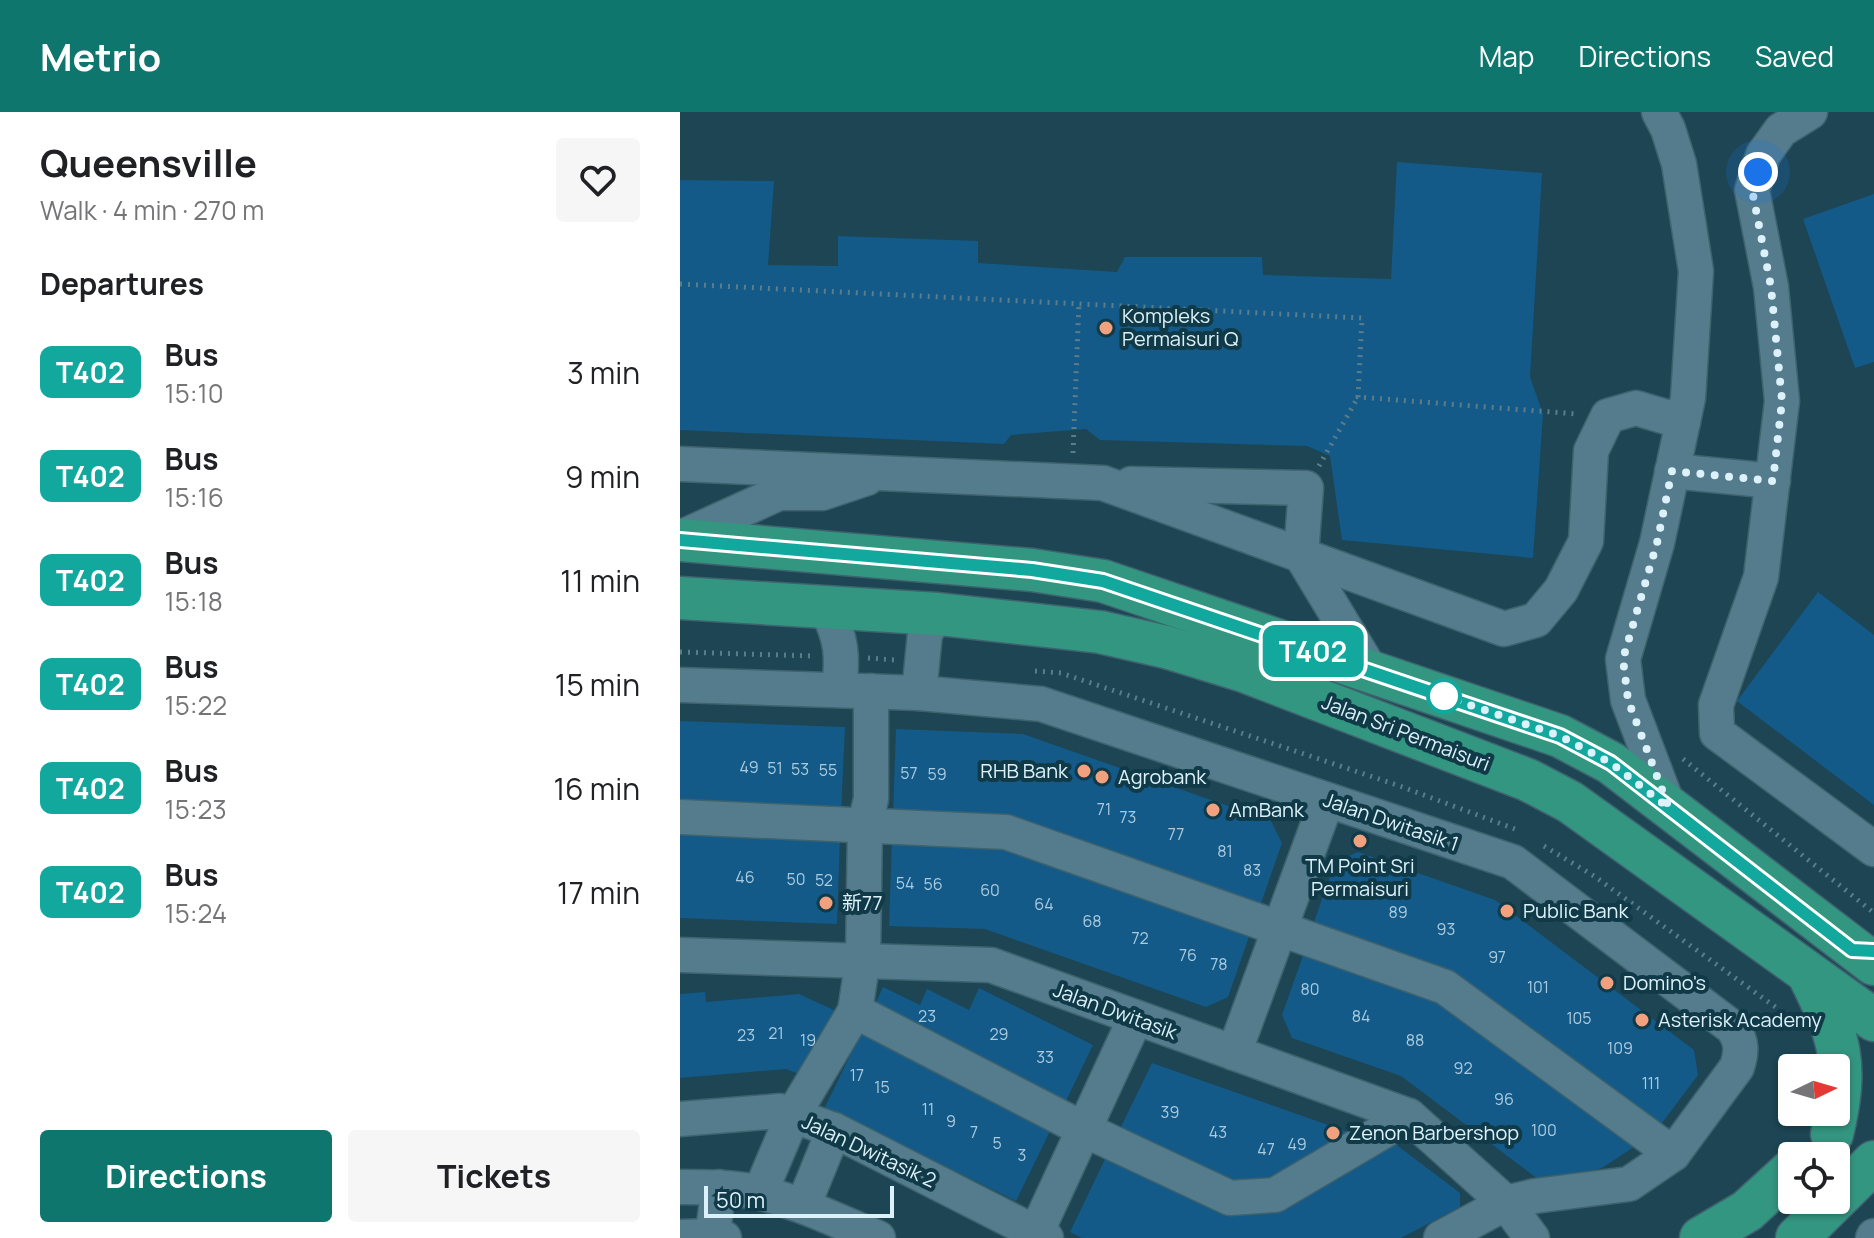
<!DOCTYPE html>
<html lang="en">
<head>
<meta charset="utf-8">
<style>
  body { margin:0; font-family:Manrope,"Noto Sans SC",sans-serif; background:#f6f6f6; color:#202124; height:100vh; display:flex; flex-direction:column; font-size:30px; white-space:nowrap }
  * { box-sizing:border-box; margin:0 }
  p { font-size:26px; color:#757577 }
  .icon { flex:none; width:44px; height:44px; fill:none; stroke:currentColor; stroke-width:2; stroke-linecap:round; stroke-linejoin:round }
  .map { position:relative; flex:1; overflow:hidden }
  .sheet { display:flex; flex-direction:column; background:#fff; width:680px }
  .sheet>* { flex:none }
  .badge { padding:0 16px; border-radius:12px; font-size:28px; line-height:52px }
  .needle { width:52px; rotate:85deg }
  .buttons { position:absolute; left:1098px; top:942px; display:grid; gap:16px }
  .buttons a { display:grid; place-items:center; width:72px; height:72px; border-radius:8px; background:#fff; box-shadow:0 2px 6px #0004; font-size:40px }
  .scale { position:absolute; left:24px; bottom:20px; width:190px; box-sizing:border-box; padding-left:8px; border:4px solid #dcf1fa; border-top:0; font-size:22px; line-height:28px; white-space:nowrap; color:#dcf1fa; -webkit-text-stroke:6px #113a48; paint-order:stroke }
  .you { position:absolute; width:40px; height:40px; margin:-20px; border:6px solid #fff; border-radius:50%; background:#1a73e8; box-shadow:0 0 0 12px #1a73e833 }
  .map>.badge { position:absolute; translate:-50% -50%; box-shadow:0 0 0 4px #fff }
  h2 { padding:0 40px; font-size:30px; line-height:72px }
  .round { display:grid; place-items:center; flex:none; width:84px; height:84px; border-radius:8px; background:#f6f6f6 }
  .head { display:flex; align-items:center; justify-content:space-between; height:136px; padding:0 40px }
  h1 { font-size:38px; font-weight:700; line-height:60px }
  .button { display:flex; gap:16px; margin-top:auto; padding:16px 40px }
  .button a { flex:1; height:92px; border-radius:8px; background:#0f766e; color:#fff; font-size:32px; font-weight:700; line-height:92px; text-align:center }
  .button a+a { background:#f6f6f6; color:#202124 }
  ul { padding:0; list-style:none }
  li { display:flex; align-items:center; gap:24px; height:104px; padding:0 40px }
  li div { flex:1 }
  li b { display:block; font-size:30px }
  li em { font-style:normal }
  li .badge { min-width:88px; font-weight:700; text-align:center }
  header { display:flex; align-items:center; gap:48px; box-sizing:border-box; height:112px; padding:0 40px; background:#0f766e; color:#fff }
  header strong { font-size:38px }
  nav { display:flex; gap:44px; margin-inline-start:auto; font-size:28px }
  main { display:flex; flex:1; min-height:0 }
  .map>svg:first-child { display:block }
  .building { fill:#135a88 }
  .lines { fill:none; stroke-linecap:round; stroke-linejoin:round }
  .minor-casing { stroke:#3e626e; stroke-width:37 }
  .major-casing { stroke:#3e626e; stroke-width:45 }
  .path { stroke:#5b7d89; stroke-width:5; stroke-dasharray:2 6; stroke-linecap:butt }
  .minor { stroke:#547c8c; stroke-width:34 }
  .major { stroke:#339680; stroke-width:42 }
  .line-casing { stroke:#fff; stroke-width:18 }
  .line { stroke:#12a89d; stroke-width:12 }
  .walk { stroke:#dcf1fa; stroke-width:8; stroke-dasharray:0 14.4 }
  .poi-dot { fill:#f2a17e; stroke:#113a48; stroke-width:3 }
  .stop-dot { fill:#fff; stroke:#12a89d; stroke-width:4 }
  .labels { text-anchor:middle; stroke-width:8; stroke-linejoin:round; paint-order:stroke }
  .number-label { font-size:16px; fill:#aacbde }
  .poi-label { font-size:20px; fill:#dcf1fa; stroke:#113a48; text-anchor:start }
  .street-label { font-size:20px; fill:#dcf1fa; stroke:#113a48 }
</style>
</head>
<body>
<header>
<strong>Metrio</strong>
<nav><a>Map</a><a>Directions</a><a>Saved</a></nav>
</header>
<main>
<section class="sheet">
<div class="head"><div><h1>Queensville</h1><p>Walk · 4 min · 270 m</p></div><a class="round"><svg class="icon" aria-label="heart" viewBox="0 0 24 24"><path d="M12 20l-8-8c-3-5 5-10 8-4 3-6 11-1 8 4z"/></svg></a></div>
<h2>Departures</h2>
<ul>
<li><span class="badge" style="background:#12a89d;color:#fff">T402</span><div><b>Bus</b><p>15:10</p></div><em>3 min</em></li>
<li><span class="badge" style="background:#12a89d;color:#fff">T402</span><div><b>Bus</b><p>15:16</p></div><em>9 min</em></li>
<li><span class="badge" style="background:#12a89d;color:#fff">T402</span><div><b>Bus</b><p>15:18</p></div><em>11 min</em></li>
<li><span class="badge" style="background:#12a89d;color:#fff">T402</span><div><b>Bus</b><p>15:22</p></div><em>15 min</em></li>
<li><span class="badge" style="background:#12a89d;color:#fff">T402</span><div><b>Bus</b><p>15:23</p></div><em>16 min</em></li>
<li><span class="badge" style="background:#12a89d;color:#fff">T402</span><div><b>Bus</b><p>15:24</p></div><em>17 min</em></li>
</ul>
<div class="button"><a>Directions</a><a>Tickets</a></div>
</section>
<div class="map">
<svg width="1194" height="1126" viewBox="0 0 1194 1126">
  <rect width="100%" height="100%" fill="#1d4553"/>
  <g class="building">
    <polygon points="717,50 862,61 850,265 863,302 853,446 662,428 650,344 627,334 420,328 406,317 331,323 324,332 0,318 0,68 94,69 88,153 158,154 158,124 298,129 298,151 437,160 445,145 582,145 583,163 711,167"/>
    <polygon points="1194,82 1194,250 1175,256 1123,107"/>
    <polygon points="1138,480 1194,523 1194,693 1057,589"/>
    <polygon points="0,609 165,615 161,702 0,696"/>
    <polygon points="216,617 343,622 591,709 602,731 579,797 213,704"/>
    <polygon points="0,719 160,725 157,812 0,806"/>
    <polygon points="212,727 322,731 571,819 548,885 526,895 305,817 209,814"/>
    <polygon points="678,740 815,788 1014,938 1018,963 976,1019 632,816 655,750"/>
    <polygon points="625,838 763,886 957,1033 922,1056 862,1070 721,964 612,926 602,903"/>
    <polygon points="203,875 240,893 247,877 289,898 299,876 413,933 385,991 193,897"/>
    <polygon points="25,880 26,890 119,882 158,900 129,966 106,957 0,966 0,882"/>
    <polygon points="183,917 374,1011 336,1089 145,995"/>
    <polygon points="472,951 668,1020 663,1031 590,1069 569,1076 438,1021"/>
    <polygon points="714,1031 780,1081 780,1095 721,1126 402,1126 390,1120 428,1041 542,1098"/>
  </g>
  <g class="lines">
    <g class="minor-casing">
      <g id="minor">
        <polyline points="979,0 988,17 999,52 1016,159 1008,286 977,431 943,547 948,588 989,696"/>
        <polyline points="1130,0 1101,18 1083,43 1072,78 1091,175 1102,289 1081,465 1036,593 1037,621 1194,737"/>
        <polyline points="0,352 423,371 824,517 856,508 881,478 906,429 911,339 928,304 956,296 1003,310"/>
        <polyline points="992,359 1093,369"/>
        <polyline points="451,372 626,376 621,443 691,559"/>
        <polyline points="0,426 99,381 142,381 187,366"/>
        <path d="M146,496C162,527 163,544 159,578"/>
        <path d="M0,573L239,581L361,592L833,750L1053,916C1062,930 1062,939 1057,955L993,1042L949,1072L855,1084L826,1091L761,1126"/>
        <polyline points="239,581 245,521 258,502"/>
        <polyline points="0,705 326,720 765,875 993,1042"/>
        <polyline points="0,843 311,853 729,1004 826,1091 852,1126"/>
        <polyline points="175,899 405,1018 550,1086 595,1083 729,1004"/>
        <polyline points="554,941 647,688"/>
        <polyline points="0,1007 100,999 154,1018 366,1126"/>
        <path d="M0,1075C27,1075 54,1075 81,1081C121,1091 160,1110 198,1126"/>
        <polyline points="80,1081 113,1003 175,899 183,847 185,712 191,687 191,579"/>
        <polyline points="123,1094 154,1018"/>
        <polyline points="356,1121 455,907"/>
        <polyline points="0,1125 33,1124 44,1126"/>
        <polyline points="32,1126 39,1075"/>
        <polyline points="1193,1126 1194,1124"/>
      </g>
    </g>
    <g class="major-casing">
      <g id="major">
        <polyline points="0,428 352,458 423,469 880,624 931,651 1194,852"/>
        <polyline points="0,486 258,502 420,520 486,535 564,559 848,668 890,690 1194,908"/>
        <path d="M1129,863C1160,926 1169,951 1152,1022"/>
        <polyline points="1021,1126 1067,1099 1112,1058"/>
        <polyline points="1117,1126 1194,1050"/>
      </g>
    </g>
    <g class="path">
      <polyline points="0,172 682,206 678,285 897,302"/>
      <polyline points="393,341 399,190"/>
      <polyline points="639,354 678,285"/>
      <polyline points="0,540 134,544"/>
      <polyline points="188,546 214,548"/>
      <polyline points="355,559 381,561 717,673 835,717"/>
      <polyline points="1003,647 1194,801"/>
      <polyline points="864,734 914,764 1112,907"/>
    </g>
    <use href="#minor" class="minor"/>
    <use href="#major" class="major"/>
  </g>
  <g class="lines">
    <g class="line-casing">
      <polyline id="line" points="0,428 352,458 423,469 880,624 931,651 1172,838 1194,839"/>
    </g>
    <use href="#line" class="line"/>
    <polyline class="walk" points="764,584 880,624 931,651 989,696 948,588 943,547 977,431 992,359 1093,369 1102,289 1091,175 1072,78 1078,60"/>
  </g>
  <g class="poi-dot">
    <circle cx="426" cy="216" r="8"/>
    <circle cx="404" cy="659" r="8"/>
    <circle cx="422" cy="665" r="8"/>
    <circle cx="533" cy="698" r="8"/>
    <circle cx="680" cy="729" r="8"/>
    <circle cx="146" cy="791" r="8"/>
    <circle cx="827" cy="799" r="8"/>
    <circle cx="927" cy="871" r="8"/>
    <circle cx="962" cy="908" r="8"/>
    <circle cx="653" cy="1021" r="8"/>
  </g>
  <circle class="stop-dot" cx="764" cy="584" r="16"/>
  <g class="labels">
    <g class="number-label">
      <text x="69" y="661">49</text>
      <text x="95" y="662">51</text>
      <text x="120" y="663">53</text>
      <text x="148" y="664">55</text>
      <text x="229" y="667">57</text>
      <text x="257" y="668">59</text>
      <text x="424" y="703">71</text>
      <text x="448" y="711">73</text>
      <text x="496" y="728">77</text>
      <text x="545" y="745">81</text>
      <text x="572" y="764">83</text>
      <text x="65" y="771">46</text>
      <text x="116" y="773">50</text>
      <text x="144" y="774">52</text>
      <text x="225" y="777">54</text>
      <text x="253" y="778">56</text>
      <text x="310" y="784">60</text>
      <text x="364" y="798">64</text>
      <text x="718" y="806">89</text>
      <text x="412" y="815">68</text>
      <text x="766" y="823">93</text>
      <text x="460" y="832">72</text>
      <text x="508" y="849">76</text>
      <text x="817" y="851">97</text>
      <text x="539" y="858">78</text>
      <text x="858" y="881">101</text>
      <text x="630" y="883">80</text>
      <text x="247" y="910">23</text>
      <text x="681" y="910">84</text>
      <text x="899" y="912">105</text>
      <text x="96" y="927">21</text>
      <text x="319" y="928">29</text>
      <text x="66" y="929">23</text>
      <text x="128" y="934">19</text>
      <text x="735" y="934">88</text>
      <text x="940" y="942">109</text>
      <text x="365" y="951">33</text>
      <text x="783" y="962">92</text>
      <text x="177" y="969">17</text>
      <text x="971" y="977">111</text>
      <text x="202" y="981">15</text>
      <text x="824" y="993">96</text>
      <text x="248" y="1003">11</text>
      <text x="490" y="1006">39</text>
      <text x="271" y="1015">9</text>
      <text x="864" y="1024">100</text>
      <text x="294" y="1026">7</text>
      <text x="538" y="1026">43</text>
      <text x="317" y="1037">5</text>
      <text x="617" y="1038">49</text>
      <text x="586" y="1043">47</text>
      <text x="342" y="1049">3</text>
    </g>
    <g class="poi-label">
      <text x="442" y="211">Kompleks<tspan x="442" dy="23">Permaisuri Q</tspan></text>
      <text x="388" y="666" text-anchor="end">RHB Bank</text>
      <text x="438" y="672">Agrobank</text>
      <text x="549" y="705">AmBank</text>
      <text x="680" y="761" text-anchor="middle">TM Point Sri<tspan x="680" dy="23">Permaisuri</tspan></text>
      <text x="162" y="798">新77</text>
      <text x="843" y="806">Public Bank</text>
      <text x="943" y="878">Domino's</text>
      <text x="978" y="915">Asterisk Academy</text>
      <text x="669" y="1028">Zenon Barbershop</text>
    </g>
    <g class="street-label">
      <text transform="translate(726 621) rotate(21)" y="7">Jalan Sri Permaisuri</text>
      <text transform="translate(711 710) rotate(19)" y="7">Jalan Dwitasik 1</text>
      <text transform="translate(435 899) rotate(20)" y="7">Jalan Dwitasik</text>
      <text transform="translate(189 1039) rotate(25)" y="7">Jalan Dwitasik 2</text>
    </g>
  </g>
</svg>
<div class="buttons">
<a><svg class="needle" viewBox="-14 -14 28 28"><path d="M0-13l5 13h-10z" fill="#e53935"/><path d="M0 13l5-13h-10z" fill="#757577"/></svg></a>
<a><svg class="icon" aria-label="locate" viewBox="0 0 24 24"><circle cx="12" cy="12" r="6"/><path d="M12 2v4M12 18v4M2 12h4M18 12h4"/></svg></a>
</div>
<div class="scale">50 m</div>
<div class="you" style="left:1078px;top:60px"></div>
<b class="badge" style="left:633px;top:539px;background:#12a89d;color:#fff">T402</b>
</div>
</main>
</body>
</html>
